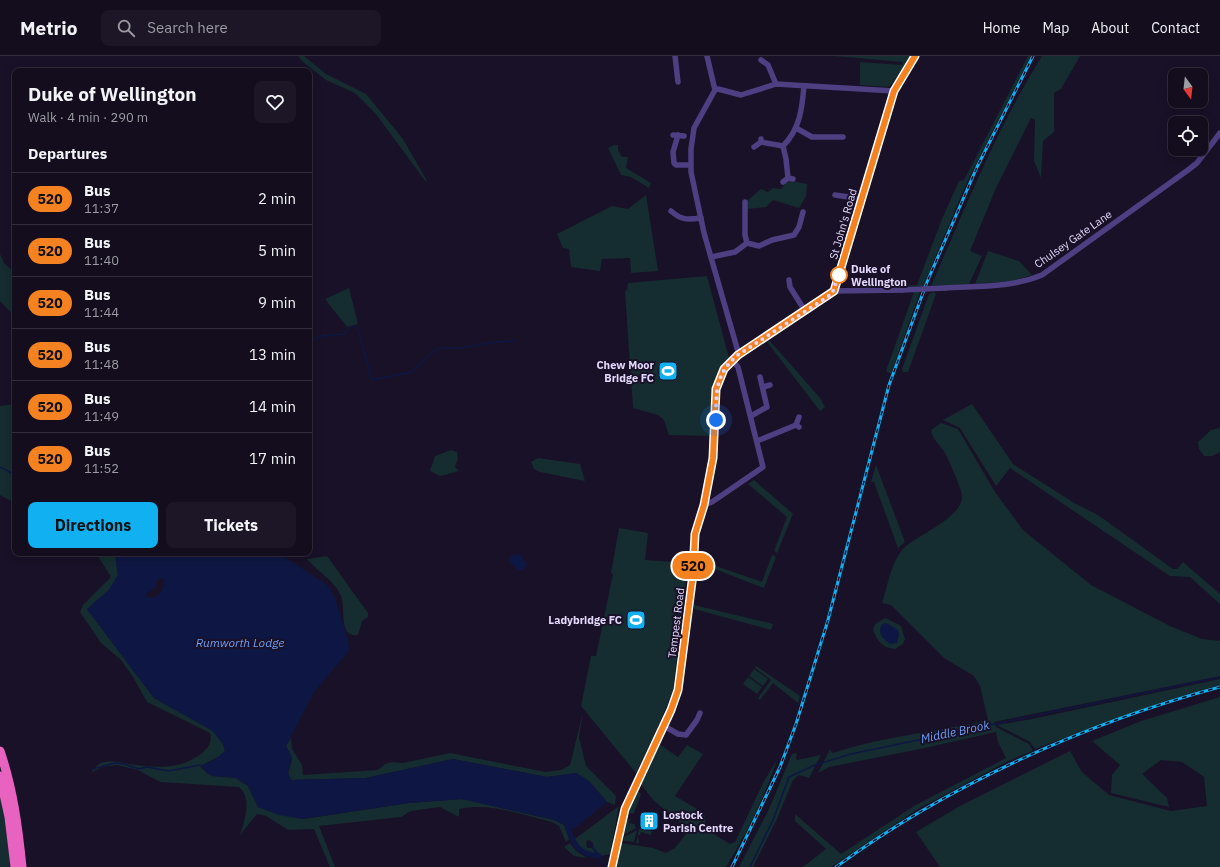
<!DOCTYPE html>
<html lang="en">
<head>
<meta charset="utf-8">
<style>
  body { margin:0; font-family:"IBM Plex Sans",sans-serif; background:#1c1626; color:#f1f3f6; height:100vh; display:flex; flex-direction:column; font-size:15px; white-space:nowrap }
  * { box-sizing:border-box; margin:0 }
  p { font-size:13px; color:#9d9ca4 }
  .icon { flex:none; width:22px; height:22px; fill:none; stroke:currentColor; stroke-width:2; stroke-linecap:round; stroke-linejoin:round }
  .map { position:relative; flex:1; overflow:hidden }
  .details { position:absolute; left:12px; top:12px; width:300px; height:488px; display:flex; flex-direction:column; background:#130d1d; border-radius:8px; box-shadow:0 2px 10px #0003,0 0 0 1px #322d3b }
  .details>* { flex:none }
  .badge { padding:0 8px; border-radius:13px; font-size:14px; line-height:26px }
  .needle { width:26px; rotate:165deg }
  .fabs { position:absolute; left:1168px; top:12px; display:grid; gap:8px }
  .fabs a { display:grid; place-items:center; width:40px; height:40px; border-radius:8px; background:#130d1d; box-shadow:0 2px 10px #0003,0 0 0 1px #322d3b; font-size:20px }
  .you { position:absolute; width:20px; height:20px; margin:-10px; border:3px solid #fff; border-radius:50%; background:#1a73e8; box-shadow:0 0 0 6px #1a73e833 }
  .map>.badge { position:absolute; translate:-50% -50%; box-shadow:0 0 0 2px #fff }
  h2 { padding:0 16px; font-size:15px; line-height:36px }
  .round { display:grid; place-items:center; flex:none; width:42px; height:42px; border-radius:8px; background:#1c1626 }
  .overview { display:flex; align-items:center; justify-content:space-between; height:68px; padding:0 16px }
  h1 { font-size:19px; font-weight:800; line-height:30px }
  .cta { display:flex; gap:8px; margin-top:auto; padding:8px 16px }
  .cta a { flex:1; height:46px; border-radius:8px; background:#11b1f1; color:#111; font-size:16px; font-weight:800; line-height:46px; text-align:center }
  .cta a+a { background:#1c1626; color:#f1f3f6 }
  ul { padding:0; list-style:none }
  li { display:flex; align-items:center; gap:12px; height:52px; padding:0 16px; border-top:1px solid #322d3b }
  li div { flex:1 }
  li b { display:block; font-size:15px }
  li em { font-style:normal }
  li .badge { min-width:44px; font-weight:700; text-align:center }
  header { display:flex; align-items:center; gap:24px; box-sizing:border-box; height:56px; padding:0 20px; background:#130d1d; border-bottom:1px solid #322d3b }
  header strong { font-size:19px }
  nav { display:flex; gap:22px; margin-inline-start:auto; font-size:14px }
  .search { width:280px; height:36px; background:#1c1626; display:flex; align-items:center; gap:10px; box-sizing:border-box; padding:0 14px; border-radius:8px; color:#9d9ca4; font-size:15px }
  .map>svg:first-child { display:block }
  .green { fill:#152c30 }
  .water { fill:#0e1743; fill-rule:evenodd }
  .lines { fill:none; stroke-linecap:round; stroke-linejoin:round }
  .stream { stroke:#0e1743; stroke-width:1.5 }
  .canal { stroke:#0e1743; stroke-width:5 }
  .minor { stroke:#4e3f83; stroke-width:5.5 }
  .tertiary { stroke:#4e3f83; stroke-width:7 }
  .trunk { stroke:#e862c0; stroke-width:9 }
  .rail-casing { stroke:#11b1f1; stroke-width:3 }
  .rail { stroke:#191127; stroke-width:1.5; stroke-dasharray:4.5; stroke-linecap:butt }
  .minor-bridge { stroke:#4e3f83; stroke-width:5.5 }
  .line-casing { stroke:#fff; stroke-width:9 }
  .line { stroke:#f58220; stroke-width:6 }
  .walk { stroke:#e4d9fd; stroke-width:4; stroke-dasharray:0 7.2 }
  .stop-dot { fill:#fff; stroke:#f58220; stroke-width:2 }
  .labels { text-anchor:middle; stroke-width:4; stroke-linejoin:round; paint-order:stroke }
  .street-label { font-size:11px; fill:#e4d9fd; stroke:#191127 }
  .stop-label { font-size:11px; font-weight:bold; fill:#e4d9fd; stroke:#191127; text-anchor:start }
  .poi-label { font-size:11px; font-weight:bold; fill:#e4d9fd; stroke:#191127; text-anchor:end }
  .water-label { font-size:12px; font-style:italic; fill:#6e9ef6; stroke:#191127 }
</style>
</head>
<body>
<header>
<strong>Metrio</strong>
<div class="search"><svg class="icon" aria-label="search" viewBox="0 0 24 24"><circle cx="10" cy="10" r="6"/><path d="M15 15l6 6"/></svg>Search here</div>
<nav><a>Home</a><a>Map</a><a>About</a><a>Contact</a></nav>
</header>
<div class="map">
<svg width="1220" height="811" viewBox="0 0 1220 811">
  <rect width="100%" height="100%" fill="#191127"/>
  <g class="green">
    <polygon points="298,0 304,0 326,18 366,38 403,83 427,125 426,126 376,58 355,37 326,24 303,6"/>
    <polygon points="834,0 910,0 893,27 888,31 860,29 860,6 902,9 903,6"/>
    <polygon points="1028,0 1031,0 967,126 923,230 866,233 866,231 917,229 942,163 959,125 964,124"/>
    <path d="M1042,0H1080L1061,33L1054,37V76L1043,85L1041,122L1034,105L1035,64L1031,62L996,132L970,195L982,200L969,228L931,230C965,152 997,72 1042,0Z"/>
    <polygon points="614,89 618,89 618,94 622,101 628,101 626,112 651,127 649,132 631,121 621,119 608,92"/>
    <polygon points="792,125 807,128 806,140 799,152 773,144 766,151 747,153 747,145 761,133 768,136 773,132 781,133 786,127"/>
    <polygon points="646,139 658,215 631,217 630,202 602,203 600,215 571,211 569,193 563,192 557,178 612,150 628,153"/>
    <polygon points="988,195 1019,205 1032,219 1012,225 975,228"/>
    <polygon points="0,198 4,207 15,217 15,261 0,245"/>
    <path d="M707,220L729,302C711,320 713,341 713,366L711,368L710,380L669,379L664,364L658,359L633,352L625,235L627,234L628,227Z"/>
    <polygon points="349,232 358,268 347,271 325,243"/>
    <polygon points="914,236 920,236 891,318 886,315"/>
    <polygon points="934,236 936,238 908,316 903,316 902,313 929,238"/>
    <polygon points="770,285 820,342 825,351 820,355 767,286"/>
    <polygon points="15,348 15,447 0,439 0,350"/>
    <polygon points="972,348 1013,408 1076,448 1098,459 1173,513 1177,513 1183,506 1220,538 1220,548 1190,521 1170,520 1010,412 996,430 960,372 943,364"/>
    <path d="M941,367L958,373L995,436L1023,474L1091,529L1170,570L1202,583L1220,585V620L994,666L996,671L1029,688L1033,695L1008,705L918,753L831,811H803L826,793L795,765V758L841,798L914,750L1006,702L998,686L996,676L920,693L829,711L818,717L830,693L831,696L833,697C884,680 936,676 988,664L980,630L974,620L944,602L891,549L882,547C888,530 891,504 905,491C918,479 965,460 962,439C960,429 950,407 945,397C940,389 932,383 931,374Z"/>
    <polygon points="1220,372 1220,396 1212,400 1204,400 1199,393 1198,386 1211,374"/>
    <polygon points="451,394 457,396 458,402 455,411 459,415 440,420 430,415 435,400"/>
    <polygon points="538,402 580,408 585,425 540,416 534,413 531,406"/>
    <polygon points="876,409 905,486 898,492 874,426 871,426"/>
    <polygon points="754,424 793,458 777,497 774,495 787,461 748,428"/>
    <polygon points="619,472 648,477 645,504 688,507 673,635 660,666 636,717 581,650 591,600 596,600 613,518 611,517"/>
    <path d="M96,497H115L118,519L109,534L87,553L154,642L213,675L223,688L225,695L220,700L200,710L207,717L213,720L236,722L248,730L258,751L303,763L409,747L462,743L554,764L564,769L569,783L566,786L559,770L552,766C522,759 490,746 459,753V761L440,751L411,755L401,761L319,770L335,811H330L314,773L288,774L266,760L257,758L240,779C244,765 253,743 239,731L160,726L138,714L117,709L102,711L93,716L92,714C95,712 98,708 101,707C110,704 120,706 129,708C154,712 180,714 201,698C209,691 212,687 210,677L147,646L133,621L121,604L101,587L80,556L83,549L111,521Z"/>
    <polygon points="772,499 776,501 764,532 699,507 699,504 762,526"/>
    <path d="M327,500L368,557V561L362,565L358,579C338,582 346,553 341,540C335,525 317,515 307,503Z"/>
    <polygon points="694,549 773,568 771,574 694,553"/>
    <path d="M885,562L901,570L905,583L903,588L895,593C883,592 877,585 873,574L875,568Z"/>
    <polygon points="756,610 800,640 798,647 773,627 760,644 758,642 771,624 755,612"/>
    <polygon points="754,613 768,623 763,630 749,620"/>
    <polygon points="748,621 762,631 757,638 743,628"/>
    <path d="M1220,623V629C1157,646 1097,670 1035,693L1030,686L997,669L1032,663Z"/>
    <polygon points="1220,641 1220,811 940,811 916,776 960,750 1070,695 1082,716 1109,739 1171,755 1207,750 1204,721 1182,706 1161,704 1142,718 1167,742 1169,751 1111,737 1112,719 1120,709 1092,685 1141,665"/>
    <polygon points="583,656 579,681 586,710 616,740 615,749 607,746 589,725 576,717 547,721 453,703 366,722 291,724 288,717 292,704 286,690 291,682 292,693 302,709 303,719 378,714 385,708 392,706 403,707 450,697 545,716 561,714 570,709"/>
    <path d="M659,688L678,701L687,689L703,698L675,740L704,757L707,774L730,788L735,786L764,725L777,704C764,742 747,777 726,811H616L621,787L653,792L666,797L675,792L689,774L653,744L640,727Z"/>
    <polygon points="797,697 796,702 797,704 821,699 809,722 799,719 793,724 777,763 753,811 739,811 769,753 792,698"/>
    <polygon points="638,735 641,738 634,757 631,758 629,755"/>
    <polygon points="0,740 6,767 10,811 0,811"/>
    <polygon points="619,750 610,798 601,800 593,791 593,787 589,784 586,785 587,792 592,792 596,798 582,794 575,783"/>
    <polygon points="630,763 629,767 634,768 636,772 624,779 627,764"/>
    <polygon points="639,773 652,775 651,779 641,776 640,779 638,779 639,787 636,787"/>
    <polygon points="637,774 634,786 624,785 624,781"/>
    <polygon points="570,787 576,795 587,802 574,800 564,791"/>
  </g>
  <g class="water">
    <path d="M115,497H169L170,499L175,497H278L326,528L334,539L348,584L349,595L314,636L286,690L292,701L288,717L291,724L366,722L453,703L547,721L576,717L589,725L607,746L574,773L554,764L462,743L409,747L302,763L279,759L258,751L248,730L236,722L213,720L207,717L200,709C209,708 218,702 225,695L223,688L213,675L154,642L87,553L109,534L118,519ZM160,522L164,523C165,532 161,537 154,542L146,540V538L157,530L156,526Z"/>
    <polygon points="520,498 527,509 524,513 519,515 509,505 509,500"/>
    <path d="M886,567L898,574L899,579L897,587L890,588C882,582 877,577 882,568Z"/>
  </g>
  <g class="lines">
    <g class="stream">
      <polyline points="352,271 357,270 372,324 412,316 436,293 441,292 458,292 496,286 515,285"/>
      <polyline points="309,286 322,280 344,278 349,272"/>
      <polyline points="0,411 15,419"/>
      <polyline points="93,713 115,707 124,708 139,713 147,711 169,715 200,709"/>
      <polyline points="590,788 607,811"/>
      <polyline points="750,811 773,764 789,721 815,709 851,698 1220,621"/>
    </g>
    <path class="canal" d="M567,770C574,789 578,798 599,800"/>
    <g class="minor">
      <polyline points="675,0 678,26"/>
      <polyline points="707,0 715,34"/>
      <polyline points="761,4 768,9 776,28"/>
      <polyline points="796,72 812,81 843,81"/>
      <polyline points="673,79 684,80"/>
      <polyline points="678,79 673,96 674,107 676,109 690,109"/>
      <polyline points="761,86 783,90"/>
      <polyline points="754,91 761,86 761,83"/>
      <path d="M788,122L786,103L783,90C800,73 802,53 804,30"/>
      <polyline points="783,126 788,122 793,123"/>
      <polyline points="835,139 862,143"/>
      <polyline points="745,146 745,179 747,187 759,190 772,184 794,179 799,171 803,156"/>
      <path d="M671,155C681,164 687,164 701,162"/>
      <polyline points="711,201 735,196 747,187"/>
      <polyline points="789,224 790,231 805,255"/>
      <path d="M945,232C977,230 1011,232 1042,219L1188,114L1197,107L1220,77"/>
      <polyline points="835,235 902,234"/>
      <polyline points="739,299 704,177 691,116 691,93 694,72 715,34 718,33 741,39 776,28 894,35"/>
      <polyline points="763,331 770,329"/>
      <polyline points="751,360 767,351 760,321"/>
      <polyline points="799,371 796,369 799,361"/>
      <polyline points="757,385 796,369"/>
      <polyline points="704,449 712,446 763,411 738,311 732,304"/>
      <polyline points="664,670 678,678 686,679 697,664 700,657"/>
    </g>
    <polyline class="tertiary" points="612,811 625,753 671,654 679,633 693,518 695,478 704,449 713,402 716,333 725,313 739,299 835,235 894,35 915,0"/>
    <g class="trunk">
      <path d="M0,695C13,733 18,771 22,811"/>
      <polyline points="0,720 9,761 15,811"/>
    </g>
    <g class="rail-casing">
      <g id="rail">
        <polyline points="732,811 780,711 796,668 828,564 889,329 927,226 977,111 1033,0"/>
        <path d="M836,811C948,729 1086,667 1220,631"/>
      </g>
    </g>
    <use href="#rail" class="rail"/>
    <polyline class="minor-bridge" points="902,234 945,232"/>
  </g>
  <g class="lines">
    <g class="line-casing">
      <polyline id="line" points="612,811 625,753 671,654 678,634 693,518 695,478 704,449 713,402 716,333 724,313 738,299 834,235 894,35 915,0"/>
    </g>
    <use href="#line" class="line"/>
    <path class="walk" d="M716,364C716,336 715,318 738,299L832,238L840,214L839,219"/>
  </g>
  <defs>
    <g id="stadium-square" transform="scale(1)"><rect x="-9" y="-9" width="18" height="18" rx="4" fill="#11b1f1" stroke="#191127"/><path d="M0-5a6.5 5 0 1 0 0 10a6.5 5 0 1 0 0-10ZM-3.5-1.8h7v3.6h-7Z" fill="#fff"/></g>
    <g id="building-square" transform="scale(1)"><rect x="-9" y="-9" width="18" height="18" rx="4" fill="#11b1f1" stroke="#191127"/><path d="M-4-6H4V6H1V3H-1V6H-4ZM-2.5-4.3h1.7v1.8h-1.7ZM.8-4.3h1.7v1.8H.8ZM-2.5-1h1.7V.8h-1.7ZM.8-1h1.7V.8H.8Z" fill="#fff"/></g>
  </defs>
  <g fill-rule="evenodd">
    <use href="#stadium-square" x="668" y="315"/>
    <use href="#stadium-square" x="636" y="564"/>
    <use href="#building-square" x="649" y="765"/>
  </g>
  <circle class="stop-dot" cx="839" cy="219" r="8"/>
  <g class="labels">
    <g class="street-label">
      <text transform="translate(843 168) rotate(-74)" y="4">St John's Road</text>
      <text transform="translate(1073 183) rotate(-35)" y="4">Chulsey Gate Lane</text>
      <text transform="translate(676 567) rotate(-83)" y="4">Tempest Road</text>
    </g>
    <g class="stop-label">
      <text x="851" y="217">Duke of<tspan x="851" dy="13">Wellington</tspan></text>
    </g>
    <g class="poi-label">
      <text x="654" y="313">Chew Moor<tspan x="654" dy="13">Bridge FC</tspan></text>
      <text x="622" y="568">Ladybridge FC</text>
      <text x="663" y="763" text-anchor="start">Lostock<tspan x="663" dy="13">Parish Centre</tspan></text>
    </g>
    <g class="water-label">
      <text x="240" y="591">Rumworth Lodge</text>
      <text transform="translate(955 676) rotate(-12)" y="4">Middle Brook</text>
    </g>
  </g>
</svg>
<div class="fabs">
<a><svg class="needle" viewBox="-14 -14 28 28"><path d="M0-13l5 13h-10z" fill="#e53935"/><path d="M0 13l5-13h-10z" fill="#9d9ca4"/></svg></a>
<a><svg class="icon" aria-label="locate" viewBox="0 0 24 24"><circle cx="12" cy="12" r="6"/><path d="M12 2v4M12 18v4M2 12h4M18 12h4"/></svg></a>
</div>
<div class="you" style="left:716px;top:364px"></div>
<b class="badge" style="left:693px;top:510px;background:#f58220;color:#111">520</b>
<section class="details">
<div class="overview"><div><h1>Duke of Wellington</h1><p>Walk · 4 min · 290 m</p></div><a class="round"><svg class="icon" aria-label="heart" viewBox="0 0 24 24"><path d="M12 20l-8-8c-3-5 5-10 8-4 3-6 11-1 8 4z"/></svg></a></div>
<h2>Departures</h2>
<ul>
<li><span class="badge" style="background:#f58220;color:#111">520</span><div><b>Bus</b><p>11:37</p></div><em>2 min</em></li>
<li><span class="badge" style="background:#f58220;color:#111">520</span><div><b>Bus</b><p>11:40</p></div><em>5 min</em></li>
<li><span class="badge" style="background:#f58220;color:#111">520</span><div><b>Bus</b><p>11:44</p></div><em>9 min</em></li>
<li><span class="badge" style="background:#f58220;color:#111">520</span><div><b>Bus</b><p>11:48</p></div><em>13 min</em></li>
<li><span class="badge" style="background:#f58220;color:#111">520</span><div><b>Bus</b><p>11:49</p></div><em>14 min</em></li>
<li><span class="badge" style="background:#f58220;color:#111">520</span><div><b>Bus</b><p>11:52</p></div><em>17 min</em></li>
</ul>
<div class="cta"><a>Directions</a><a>Tickets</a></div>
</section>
</div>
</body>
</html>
